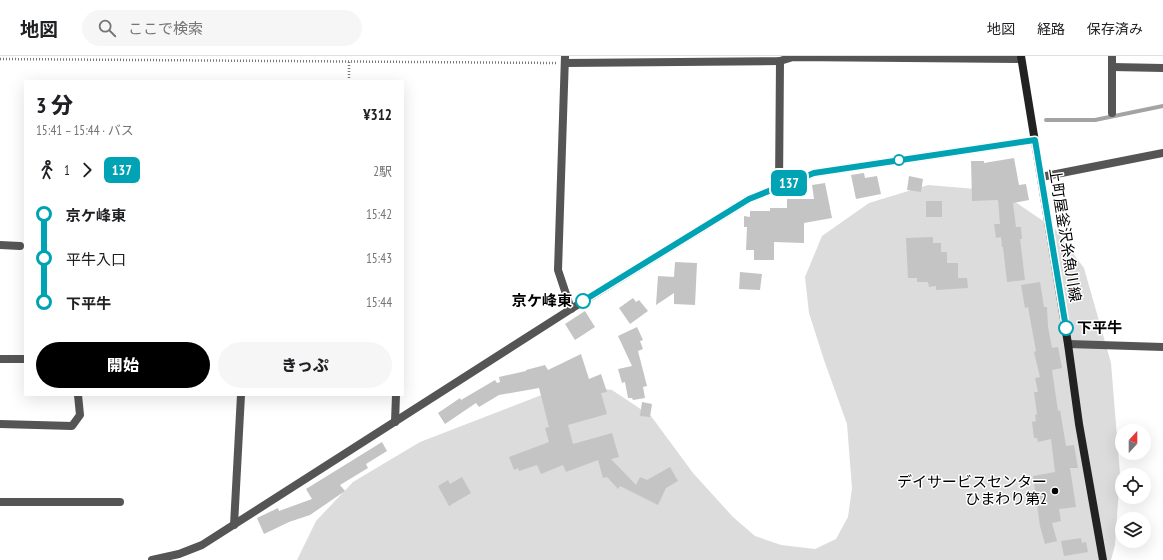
<!DOCTYPE html>
<html lang="ja">
<head>
<meta charset="utf-8">
<style>
  body { margin:0; font-family:"PT Sans Narrow","Noto Sans JP",sans-serif; background:#f6f6f6; color:#202124; height:100vh; display:flex; flex-direction:column; font-size:15px; white-space:nowrap }
  * { box-sizing:border-box; margin:0 }
  p { font-size:13px; color:#757577 }
  .icon { flex:none; width:22px; height:22px; fill:none; stroke:currentColor; stroke-width:2; stroke-linecap:round; stroke-linejoin:round }
  .map { position:relative; flex:1; overflow:hidden }
  .panel { position:absolute; left:24px; top:24px; width:380px; height:316px; display:flex; flex-direction:column; background:#fff; border-radius:0px; box-shadow:0 4px 16px #0002 }
  .panel>* { flex:none }
  .badge { padding:0 8px; border-radius:6px; font-size:14px; line-height:26px }
  .needle { width:26px; rotate:21deg }
  .buttons { position:absolute; left:1115px; top:368px; display:grid; gap:8px }
  .buttons a { display:grid; place-items:center; width:36px; height:36px; border-radius:50%; background:#fff; box-shadow:0 4px 16px #0002; font-size:20px }
  .map>.badge { position:absolute; translate:-50% -50%; box-shadow:0 0 0 2px #fff }
  .legs { display:flex; align-items:center; gap:6px; height:44px; padding:0 12px; font-size:13px }
  .legs p { margin-inline-start:auto }
  .overview { display:flex; align-items:center; justify-content:space-between; height:68px; padding:0 12px }
  h1 { font-size:22px; font-weight:800; line-height:30px }
  .primary-button { display:flex; gap:8px; margin-top:auto; padding:8px 12px }
  .primary-button a { flex:1; height:46px; border-radius:24px; background:#000; color:#fff; font-size:16px; font-weight:800; line-height:46px; text-align:center }
  .primary-button a+a { background:#f6f6f6; color:#202124 }
  ul { padding:0 12px; list-style:none }
  li { display:flex; align-items:center; gap:14px; height:44px; font-size:15px }
  li i { display:grid; place-items:center; width:6px; height:100%; margin:0 5px; background:currentColor }
  li i::after { content:''; width:10px; height:10px; margin:-5px; border:3px solid; border-radius:50%; background:#fff }
  li p { margin-inline-start:auto }
  li:first-child i { background:linear-gradient(#0000 50%,currentColor 0) }
  li:last-child i { background:linear-gradient(currentColor 50%,#0000 0) }
  header { display:flex; align-items:center; gap:24px; box-sizing:border-box; height:56px; padding:0 20px; background:#fff; border-bottom:1px solid #e0e0e0 }
  header strong { font-size:19px }
  nav { display:flex; gap:22px; margin-inline-start:auto; font-size:14px }
  .search { width:280px; height:36px; background:#f6f6f6; display:flex; align-items:center; gap:10px; box-sizing:border-box; padding:0 14px; border-radius:22px; color:#757577; font-size:15px }
  .map>svg:first-child { display:block }
  .green { fill:#dcdcdc }
  .lines { fill:none; stroke-linecap:round; stroke-linejoin:round }
  .stream { stroke:#a3a3a3; stroke-width:4 }
  .building { fill:#c4c4c4 }
  .path { stroke:#777; stroke-width:2.5; stroke-dasharray:1 2; stroke-linecap:butt }
  .street { stroke:#555; stroke-width:8 }
  .secondary { stroke:#222; stroke-width:8 }
  .line-1-casing { stroke:#fff; stroke-width:9 }
  .line-1 { stroke:#00a3b4; stroke-width:6 }
  .stop-1-dot { fill:#fff; stroke:#00a3b4; stroke-width:2 }
  .poi-dot { fill:#000; stroke:#fff; stroke-width:1.5 }
  .labels { text-anchor:middle; stroke-width:3; stroke-linejoin:round; paint-order:stroke }
  .street-label { font-size:15px; fill:#000; stroke:#fff }
  .stop-label { font-size:15px; font-weight:bold; fill:#000; stroke:#fff; text-anchor:end }
  .poi-label { font-size:15px; fill:#000; stroke:#fff; text-anchor:end }
</style>
</head>
<body>
<header>
<strong>地図</strong>
<div class="search"><svg class="icon" aria-label="search" viewBox="0 0 24 24"><circle cx="10" cy="10" r="6"/><path d="M15 15l6 6"/></svg>ここで検索</div>
<nav><a>地図</a><a>経路</a><a>保存済み</a></nav>
</header>
<div class="map">
<svg width="1163" height="504" viewBox="0 0 1163 504">
  <rect width="100%" height="100%" fill="#fff"/>
  <polygon class="green" points="928,129 999,135 1055,173 1084,212 1111,307 1120,418 1115,489 1111,504 297,504 316,465 353,426 420,386 539,340 576,329 612,334 651,360 693,417 733,461 755,480 781,489 815,493 836,483 848,461 852,432 847,368 824,304 809,257 805,221 822,180 869,147"/>
  <g class="lines">
    <polyline class="stream" points="1046,64 1095,64 1163,50"/>
  </g>
  <g class="building">
    <polygon points="1014,102 1019,129 1026,128 1029,144 1013,147 1016,171 1021,171 1022,183 1020,183 1025,224 1007,226 1003,191 1002,191 1001,181 996,182 994,168 1000,168 998,144 972,145 971,105 984,105 984,107"/>
    <polygon points="864,117 865,122 877,120 881,138 856,143 851,119"/>
    <polygon points="909,120 923,123 921,136 907,134"/>
    <polygon points="825,127 832,162 804,167 804,187 774,186 774,204 754,204 754,194 746,194 747,171 744,171 744,160 750,161 750,155 770,155 770,152 787,152 787,143 814,143 812,129"/>
    <rect x="926" y="145" width="16" height="16"/>
    <polygon points="933,181 933,187 941,187 941,196 947,196 947,207 958,207 958,222 967,222 968,232 936,234 936,230 929,231 928,226 917,226 917,222 908,222 906,182"/>
    <polygon points="675,206 697,207 695,249 674,248 674,237 656,249 658,220 674,221"/>
    <polygon points="740,216 762,218 760,234 739,233"/>
    <polygon points="1040,226 1044,251 1047,251 1048,271 1052,292 1058,291 1062,312 1052,314 1058,355 1060,354 1066,390 1074,389 1078,412 1070,412 1076,451 1059,453 1061,465 1052,467 1057,485 1045,488 1040,470 1033,420 1055,416 1051,383 1038,386 1037,382 1034,382 1032,366 1036,365 1035,359 1037,358 1034,336 1038,336 1035,322 1040,321 1034,296 1036,295 1028,251 1025,252 1021,229"/>
    <polygon points="633,242 636,246 639,244 648,255 630,268 619,252"/>
    <polygon points="585,255 595,271 575,284 565,268"/>
    <polygon points="637,271 643,284 640,285 643,293 638,295 647,330 643,331 645,342 633,344 632,342 628,342 625,326 622,327 618,313 632,310 618,280"/>
    <polygon points="581,298 589,323 601,318 607,336 601,337 607,358 568,369 573,388 612,377 619,401 611,403 636,429 640,421 647,424 670,411 678,425 666,432 658,449 620,430 618,433 607,421 603,422 598,404 566,416 563,409 541,418 537,409 519,415 518,412 514,414 509,401 549,386 545,372 549,371 539,332 499,339 479,351 476,347 445,368 438,357 460,342 461,344 495,324 497,327 500,326 499,321 526,315 526,314 545,309 548,314"/>
    <polygon points="642,346 652,348 650,361 640,360"/>
    <polygon points="382,386 387,395 366,408 368,412 340,429 345,435 310,459 289,466 264,478 257,462 278,452 279,455 312,443 306,433"/>
    <polygon points="462,421 471,437 449,450 438,430 448,424 450,428"/>
    <polygon points="1081,482 1082,487 1086,486 1088,496 1064,500 1061,485"/>
  </g>
  <g class="lines">
    <g class="path">
      <polyline points="0,3 556,7"/>
      <polyline points="349,25 349,5"/>
    </g>
    <g class="street">
      <polyline points="565,0 558,214 571,253"/>
      <polyline points="565,7 780,5 793,1 1021,3"/>
      <polyline points="1112,11 1163,12"/>
      <polyline points="1112,57 1112,0"/>
      <polyline points="1041,121 1163,97"/>
      <polyline points="779,131 780,5"/>
      <polyline points="0,189 20,190"/>
      <polyline points="1068,288 1163,291"/>
      <polyline points="0,303 25,303"/>
      <polyline points="395,366 396,339"/>
      <polyline points="0,368 72,370 80,359 78,339"/>
      <polyline points="0,446 120,446"/>
      <polyline points="234,469 241,339"/>
      <polyline points="152,504 179,498 202,489 571,253 749,143 814,117 1035,84"/>
    </g>
    <polyline class="secondary" points="1021,0 1068,288 1079,368 1103,504"/>
  </g>
  <g class="lines">
    <g class="line-1-casing">
      <polyline id="line-1" points="583,245 749,143 814,117 1035,84 1066,272"/>
    </g>
    <use href="#line-1" class="line-1"/>
  </g>
  <g class="stop-1-dot">
    <circle cx="899" cy="104" r="5"/>
    <circle cx="583" cy="245" r="7"/>
    <circle cx="1066" cy="272" r="7"/>
  </g>
  <circle class="poi-dot" cx="1055" cy="435" r="4"/>
  <g class="labels">
    <g class="street-label">
      <text transform="translate(1065 179) rotate(81)" y="5">上町屋釜沢糸魚川線</text>
    </g>
    <g class="stop-label">
      <text x="572" y="250">京ケ峰東</text>
      <text x="1077" y="277" text-anchor="start">下平牛</text>
    </g>
    <g class="poi-label">
      <text x="1047" y="431">デイサービスセンター<tspan x="1047" dy="17">ひまわり第2</tspan></text>
    </g>
  </g>
</svg>
<div class="buttons">
<a><svg class="needle" viewBox="-14 -14 28 28"><path d="M0-13l5 13h-10z" fill="#e53935"/><path d="M0 13l5-13h-10z" fill="#757577"/></svg></a>
<a><svg class="icon" aria-label="locate" viewBox="0 0 24 24"><circle cx="12" cy="12" r="6"/><path d="M12 2v4M12 18v4M2 12h4M18 12h4"/></svg></a>
<a><svg class="icon" aria-label="layers" viewBox="0 0 24 24"><path d="M12 4l9 5-9 5-9-5zM3 14l9 5 9-5"/></svg></a>
</div>
<b class="badge" style="left:789px;top:127px;background:#00a3b4;color:#fff">137</b>
<section class="panel">
<div class="overview"><div><h1>3 分</h1><p>15:41 – 15:44 · バス</p></div><b>¥312</b></div>
<div class="legs"><svg class="icon" aria-label="walk" viewBox="0 0 24 24"><circle cx="13" cy="4" r="2"/><path d="M13 8l-2 6 4 7M11 14l-3 7M7 12l3-4h3l4 4"/></svg>1<svg class="icon" aria-label="forward" viewBox="0 0 24 24"><path d="M9 5l7 7-7 7"/></svg><b class="badge" style="background:#00a3b4;color:#fff">137</b><p>2駅</p></div>
<ul>
<li><i style="color:#00a3b4"></i><b>京ケ峰東</b><p>15:42</p></li>
<li><i style="color:#00a3b4"></i><span>平牛入口</span><p>15:43</p></li>
<li><i style="color:#00a3b4"></i><b>下平牛</b><p>15:44</p></li>
</ul>
<div class="primary-button"><a>開始</a><a>きっぷ</a></div>
</section>
</div>
</body>
</html>
